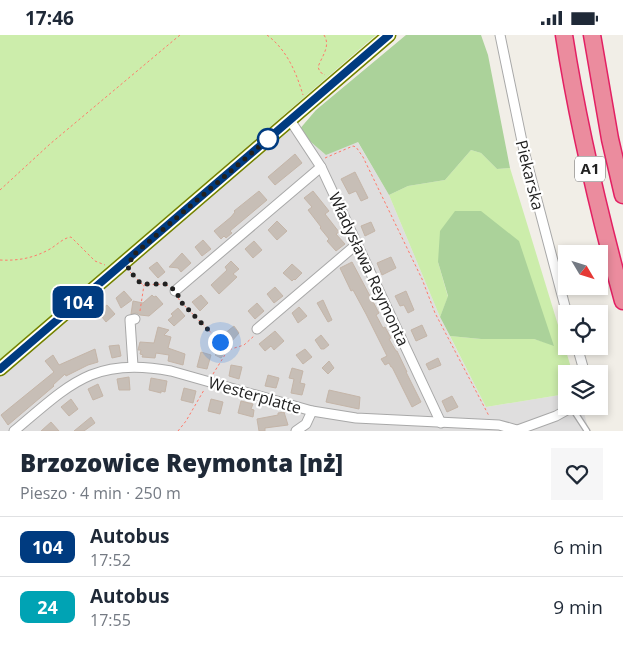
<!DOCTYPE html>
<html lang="pl">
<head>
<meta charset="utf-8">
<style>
  body { margin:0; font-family:"Open Sans",sans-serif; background:#f6f6f7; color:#1f2937; height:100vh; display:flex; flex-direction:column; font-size:19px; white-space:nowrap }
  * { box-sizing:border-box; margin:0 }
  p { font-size:16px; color:#747a83 }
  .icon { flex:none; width:28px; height:28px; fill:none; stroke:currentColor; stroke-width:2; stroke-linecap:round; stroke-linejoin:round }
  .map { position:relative; height:396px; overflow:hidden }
  .side { display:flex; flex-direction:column; background:#fff; flex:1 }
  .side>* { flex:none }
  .badge { padding:0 10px; border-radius:8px; font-size:18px; line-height:32px }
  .needle { width:32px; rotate:128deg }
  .tools { position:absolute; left:558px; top:210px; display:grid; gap:10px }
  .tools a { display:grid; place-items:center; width:50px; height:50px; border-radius:0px; background:#fff; box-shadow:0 2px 8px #0003; font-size:25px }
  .you { position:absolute; width:25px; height:25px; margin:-12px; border:4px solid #fff; border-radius:50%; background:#1a73e8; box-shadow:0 0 0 8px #1a73e833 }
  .map>.badge { position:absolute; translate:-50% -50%; box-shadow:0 0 0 2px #fff }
  .round { display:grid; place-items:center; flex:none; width:52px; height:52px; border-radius:0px; background:#f6f6f7 }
  .overview { display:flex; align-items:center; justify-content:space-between; height:85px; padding:0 20px }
  h1 { font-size:24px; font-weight:800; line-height:38px }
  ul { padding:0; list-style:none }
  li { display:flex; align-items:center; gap:15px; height:60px; padding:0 20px; border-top:1px solid #e0e1e3 }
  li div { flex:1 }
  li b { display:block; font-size:19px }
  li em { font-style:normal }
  li .badge { min-width:55px; font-weight:700; text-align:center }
  .status { display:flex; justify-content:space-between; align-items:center; height:35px; padding:0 25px; background:#fff; direction:ltr }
  .status svg { height:14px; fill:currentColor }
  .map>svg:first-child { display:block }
  .residential { fill:#dfdede }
  .grass { fill:#ccedab }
  .forest { fill:#abd29a }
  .building { fill:#c7beb6; stroke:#c4b5a8 }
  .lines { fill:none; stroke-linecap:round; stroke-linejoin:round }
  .lane-casing { stroke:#a8a8a8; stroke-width:7 }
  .street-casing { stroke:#a8a8a8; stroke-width:11 }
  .secondary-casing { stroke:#728000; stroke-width:15 }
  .highway-casing { stroke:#e32063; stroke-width:19 }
  .path { stroke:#ff7a6b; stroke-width:1; stroke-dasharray:2.5 2.5; stroke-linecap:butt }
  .lane { stroke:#fff; stroke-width:4.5 }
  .street { stroke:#fff; stroke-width:9 }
  .secondary { stroke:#f9fcba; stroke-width:12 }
  .highway { stroke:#eb8c9e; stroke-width:16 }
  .line-casing { stroke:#fff; stroke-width:11 }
  .line { stroke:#003b80; stroke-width:8 }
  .walk { stroke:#212121; stroke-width:5; stroke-dasharray:0 9 }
  .stop-dot { fill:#fff; stroke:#003b80; stroke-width:2.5 }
  .labels { text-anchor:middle; stroke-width:4.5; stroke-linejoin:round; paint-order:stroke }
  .shield { fill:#fff; stroke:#646464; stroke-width:1 }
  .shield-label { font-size:15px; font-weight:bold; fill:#212121 }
  .street-label { font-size:16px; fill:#212121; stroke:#fff }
</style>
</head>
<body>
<div class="status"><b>17:46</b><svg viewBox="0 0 49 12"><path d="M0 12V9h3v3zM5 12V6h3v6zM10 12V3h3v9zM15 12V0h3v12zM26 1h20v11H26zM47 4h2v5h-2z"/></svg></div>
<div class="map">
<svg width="623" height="396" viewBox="0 0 623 396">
  <rect width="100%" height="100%" fill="#f1eee7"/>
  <polygon class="residential" points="281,82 326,120 357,106 389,160 440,282 486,372 566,359 566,371 582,371 589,396 0,396 0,328"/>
  <g class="grass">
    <polygon points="0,0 376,0 85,252 0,328"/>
    <polygon points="471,115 481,118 497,134 510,133 573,339 566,339 566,359 486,372 450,301 481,304 534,304 554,310 438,227 448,262 440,282 389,160 408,151 445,145"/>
  </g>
  <g class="forest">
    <polygon points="406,0 481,0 488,20 510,133 497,134 481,118 471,115 445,145 408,151 389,160 358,107 326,120 298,96 316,75"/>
    <polygon points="455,176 481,176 519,206 554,311 534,304 481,304 450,301 440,282 448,261 438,227 440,196"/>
  </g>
  <g class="building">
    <polygon points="295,119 302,128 275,150 268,142"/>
    <polygon points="355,137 368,163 361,166 356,156 349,159 341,144"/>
    <polygon points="259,156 267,165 230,196 232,198 226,203 224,201 221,204 214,196 231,182 235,177 234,176"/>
    <polygon points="313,156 329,176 325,179 339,197 336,199 345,209 336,216 327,206 329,204 320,193 321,192 308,175 312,172 304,163"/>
    <polygon points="277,186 287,196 277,205 268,195"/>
    <polygon points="371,187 375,196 365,201 361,191"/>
    <polygon points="203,205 211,214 202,221 195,212"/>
    <polygon points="254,206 262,215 253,223 245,214"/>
    <polygon points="182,218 191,228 181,237 178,233 169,232"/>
    <polygon points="391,222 396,233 382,240 377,228"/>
    <polygon points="231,226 239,234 233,239 237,242 219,259 211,250 227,235 225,232"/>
    <polygon points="157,227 165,237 158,243 149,233"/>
    <polygon points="352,227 379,278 376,280 383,293 385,292 391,303 389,304 396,316 397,316 407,337 406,337 421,367 412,372 392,332 391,332 389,328 385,330 381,324 387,321 366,279 353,255 351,256 340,233"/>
    <polygon points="292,229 302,238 295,245 294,244 292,246 283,238"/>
    <polygon points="275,252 283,261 274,268 267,259"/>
    <polygon points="124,256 132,265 121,273 116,263"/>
    <polygon points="406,256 414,275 408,278 404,270 400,271 395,261"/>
    <polygon points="152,260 154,262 156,261 163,269 149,281 140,280 137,278 131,279 133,266 143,268"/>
    <polygon points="201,260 208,268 200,276 192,267"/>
    <polygon points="323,265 332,285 328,287 317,268"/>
    <polygon points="257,268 264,276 255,284 248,276"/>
    <polygon points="107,270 115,279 106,287 98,277"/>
    <polygon points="299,272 307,281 298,288 292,278"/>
    <polygon points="178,273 185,281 174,291 168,285 173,281 171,279"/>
    <polygon points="422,290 427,301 416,306 411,295"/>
    <polygon points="234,291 239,298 231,307 224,299"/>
    <polygon points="158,292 169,295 164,300 171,302 168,313 185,319 183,330 168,326 169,320 156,318 155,323 142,322 143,320 140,319 141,315 138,315 140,307 154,308"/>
    <polygon points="275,296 284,306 274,315 271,311 265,316 259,309"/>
    <polygon points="321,300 329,310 324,314 321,314 315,305"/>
    <polygon points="228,305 232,308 221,323 215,320"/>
    <polygon points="119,310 121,321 112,323 109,311"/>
    <polygon points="95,314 98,327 88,330 66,341 65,339 53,350 54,351 8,390 1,380 54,337 45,326 53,320 59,330"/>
    <polygon points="305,314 312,322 303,329 296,320"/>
    <polygon points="201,317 211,320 207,334 197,332"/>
    <polygon points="438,323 441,330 429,335 426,329"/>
    <polygon points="329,326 334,333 328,339 322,333"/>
    <polygon points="231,330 242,332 239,344 229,341"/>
    <polygon points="292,333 303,336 300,348 305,349 302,360 291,358 294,344 289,343"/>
    <polygon points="268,340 279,343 276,353 265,351"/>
    <polygon points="129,342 130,355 119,355 117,344"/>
    <polygon points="151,343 167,346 165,357 161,356 161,358 149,355"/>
    <polygon points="98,349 103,361 93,365 88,354"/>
    <polygon points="184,353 196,356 193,368 181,365"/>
    <polygon points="329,355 360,362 359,374 326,367"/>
    <polygon points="452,361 458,372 447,377 442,366"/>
    <polygon points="71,364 78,374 69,381 61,372"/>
    <polygon points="211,364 223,367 220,379 208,376"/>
    <polygon points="241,366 253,369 251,374 254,375 253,382 238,378"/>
    <polygon points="284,377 288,390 265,393 265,396 259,396 257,384 278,380 278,378"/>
    <polygon points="91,382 95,388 84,396 74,396"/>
    <polygon points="51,387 59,396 41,396"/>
  </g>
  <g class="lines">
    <g class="lane-casing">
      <polyline id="lane" points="572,373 587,396"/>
    </g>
    <g class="street-casing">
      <g id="street">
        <polyline points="500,0 524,116 567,279"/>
        <polyline points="290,85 321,132 441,388"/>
        <polyline points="175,256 321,132"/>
        <polyline points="257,294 357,209"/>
        <polyline points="577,311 585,339"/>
        <polyline points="133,331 130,285 135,284"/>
        <path d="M14,396C70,349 94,321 171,336L312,376L356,383L499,390L517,395"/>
        <polyline points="296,396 306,389 312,376"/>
        <polyline points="515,396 556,381 574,371"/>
      </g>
    </g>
    <g class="secondary-casing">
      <polyline id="secondary" points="0,334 389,0"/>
    </g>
    <g class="highway-casing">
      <g id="highway">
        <path d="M564,0C578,90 599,178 623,266"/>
        <polyline points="592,0 610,104 623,160"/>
      </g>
    </g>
    <g class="path">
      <path d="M267,0C287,15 296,37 303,60"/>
      <path d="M324,0C331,11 322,21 318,32L320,37L325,40"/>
      <polyline points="325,123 353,111 356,112 363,122 422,244 435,278 489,381"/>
      <polyline points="0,155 50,109 180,0"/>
      <path d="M0,225C18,226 34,223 50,214C57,210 63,203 71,202L95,226L105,230"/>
      <polyline points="130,237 143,250"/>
      <polyline points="178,263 181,267 228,315"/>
      <polyline points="140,276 144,250 166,249 168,251"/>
      <polyline points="563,286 566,295"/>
      <polyline points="213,339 228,315 244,310 254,301"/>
      <polyline points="178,396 186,386 204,355"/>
    </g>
    <use href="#lane" class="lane"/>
    <use href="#street" class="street"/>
    <use href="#secondary" class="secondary"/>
    <use href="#highway" class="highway"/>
  </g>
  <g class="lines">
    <g class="line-casing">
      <polyline id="line" points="0,334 389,0"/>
    </g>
    <use href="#line" class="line"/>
    <polyline class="walk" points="220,307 181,267 176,256 170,252 166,249 141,249 128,234 131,228 131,222 268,104"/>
  </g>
  <circle class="stop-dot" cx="268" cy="104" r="10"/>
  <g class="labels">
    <rect class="shield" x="575" y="121.5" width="30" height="25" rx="4"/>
    <g class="shield-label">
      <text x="590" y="139">A1</text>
    </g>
    <g class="street-label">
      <text transform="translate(530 140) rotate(76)" y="6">Piekarska</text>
      <text transform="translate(369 234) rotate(65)" y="6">Władysława Reymonta</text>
      <text transform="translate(255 360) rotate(16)" y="6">Westerplatte</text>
    </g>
  </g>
</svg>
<div class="tools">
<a><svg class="needle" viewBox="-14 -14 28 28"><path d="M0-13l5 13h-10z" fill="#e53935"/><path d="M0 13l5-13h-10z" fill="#747a83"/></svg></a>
<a><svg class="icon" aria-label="locate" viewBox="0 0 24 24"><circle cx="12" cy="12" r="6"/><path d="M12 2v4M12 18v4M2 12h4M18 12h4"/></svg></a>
<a><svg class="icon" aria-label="layers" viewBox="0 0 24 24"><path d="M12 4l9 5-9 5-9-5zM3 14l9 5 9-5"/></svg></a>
</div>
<div class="you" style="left:220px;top:307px"></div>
<b class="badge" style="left:78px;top:267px;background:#003b80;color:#fff">104</b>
</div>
<section class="side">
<div class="overview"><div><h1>Brzozowice Reymonta [nż]</h1><p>Pieszo · 4 min · 250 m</p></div><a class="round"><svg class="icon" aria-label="heart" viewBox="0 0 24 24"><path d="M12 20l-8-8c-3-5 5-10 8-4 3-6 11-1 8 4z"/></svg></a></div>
<ul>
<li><span class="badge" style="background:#003b80;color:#fff">104</span><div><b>Autobus</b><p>17:52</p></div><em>6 min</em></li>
<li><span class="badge" style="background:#00a3b4;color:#fff">24</span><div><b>Autobus</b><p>17:55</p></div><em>9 min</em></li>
</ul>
</section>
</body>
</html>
